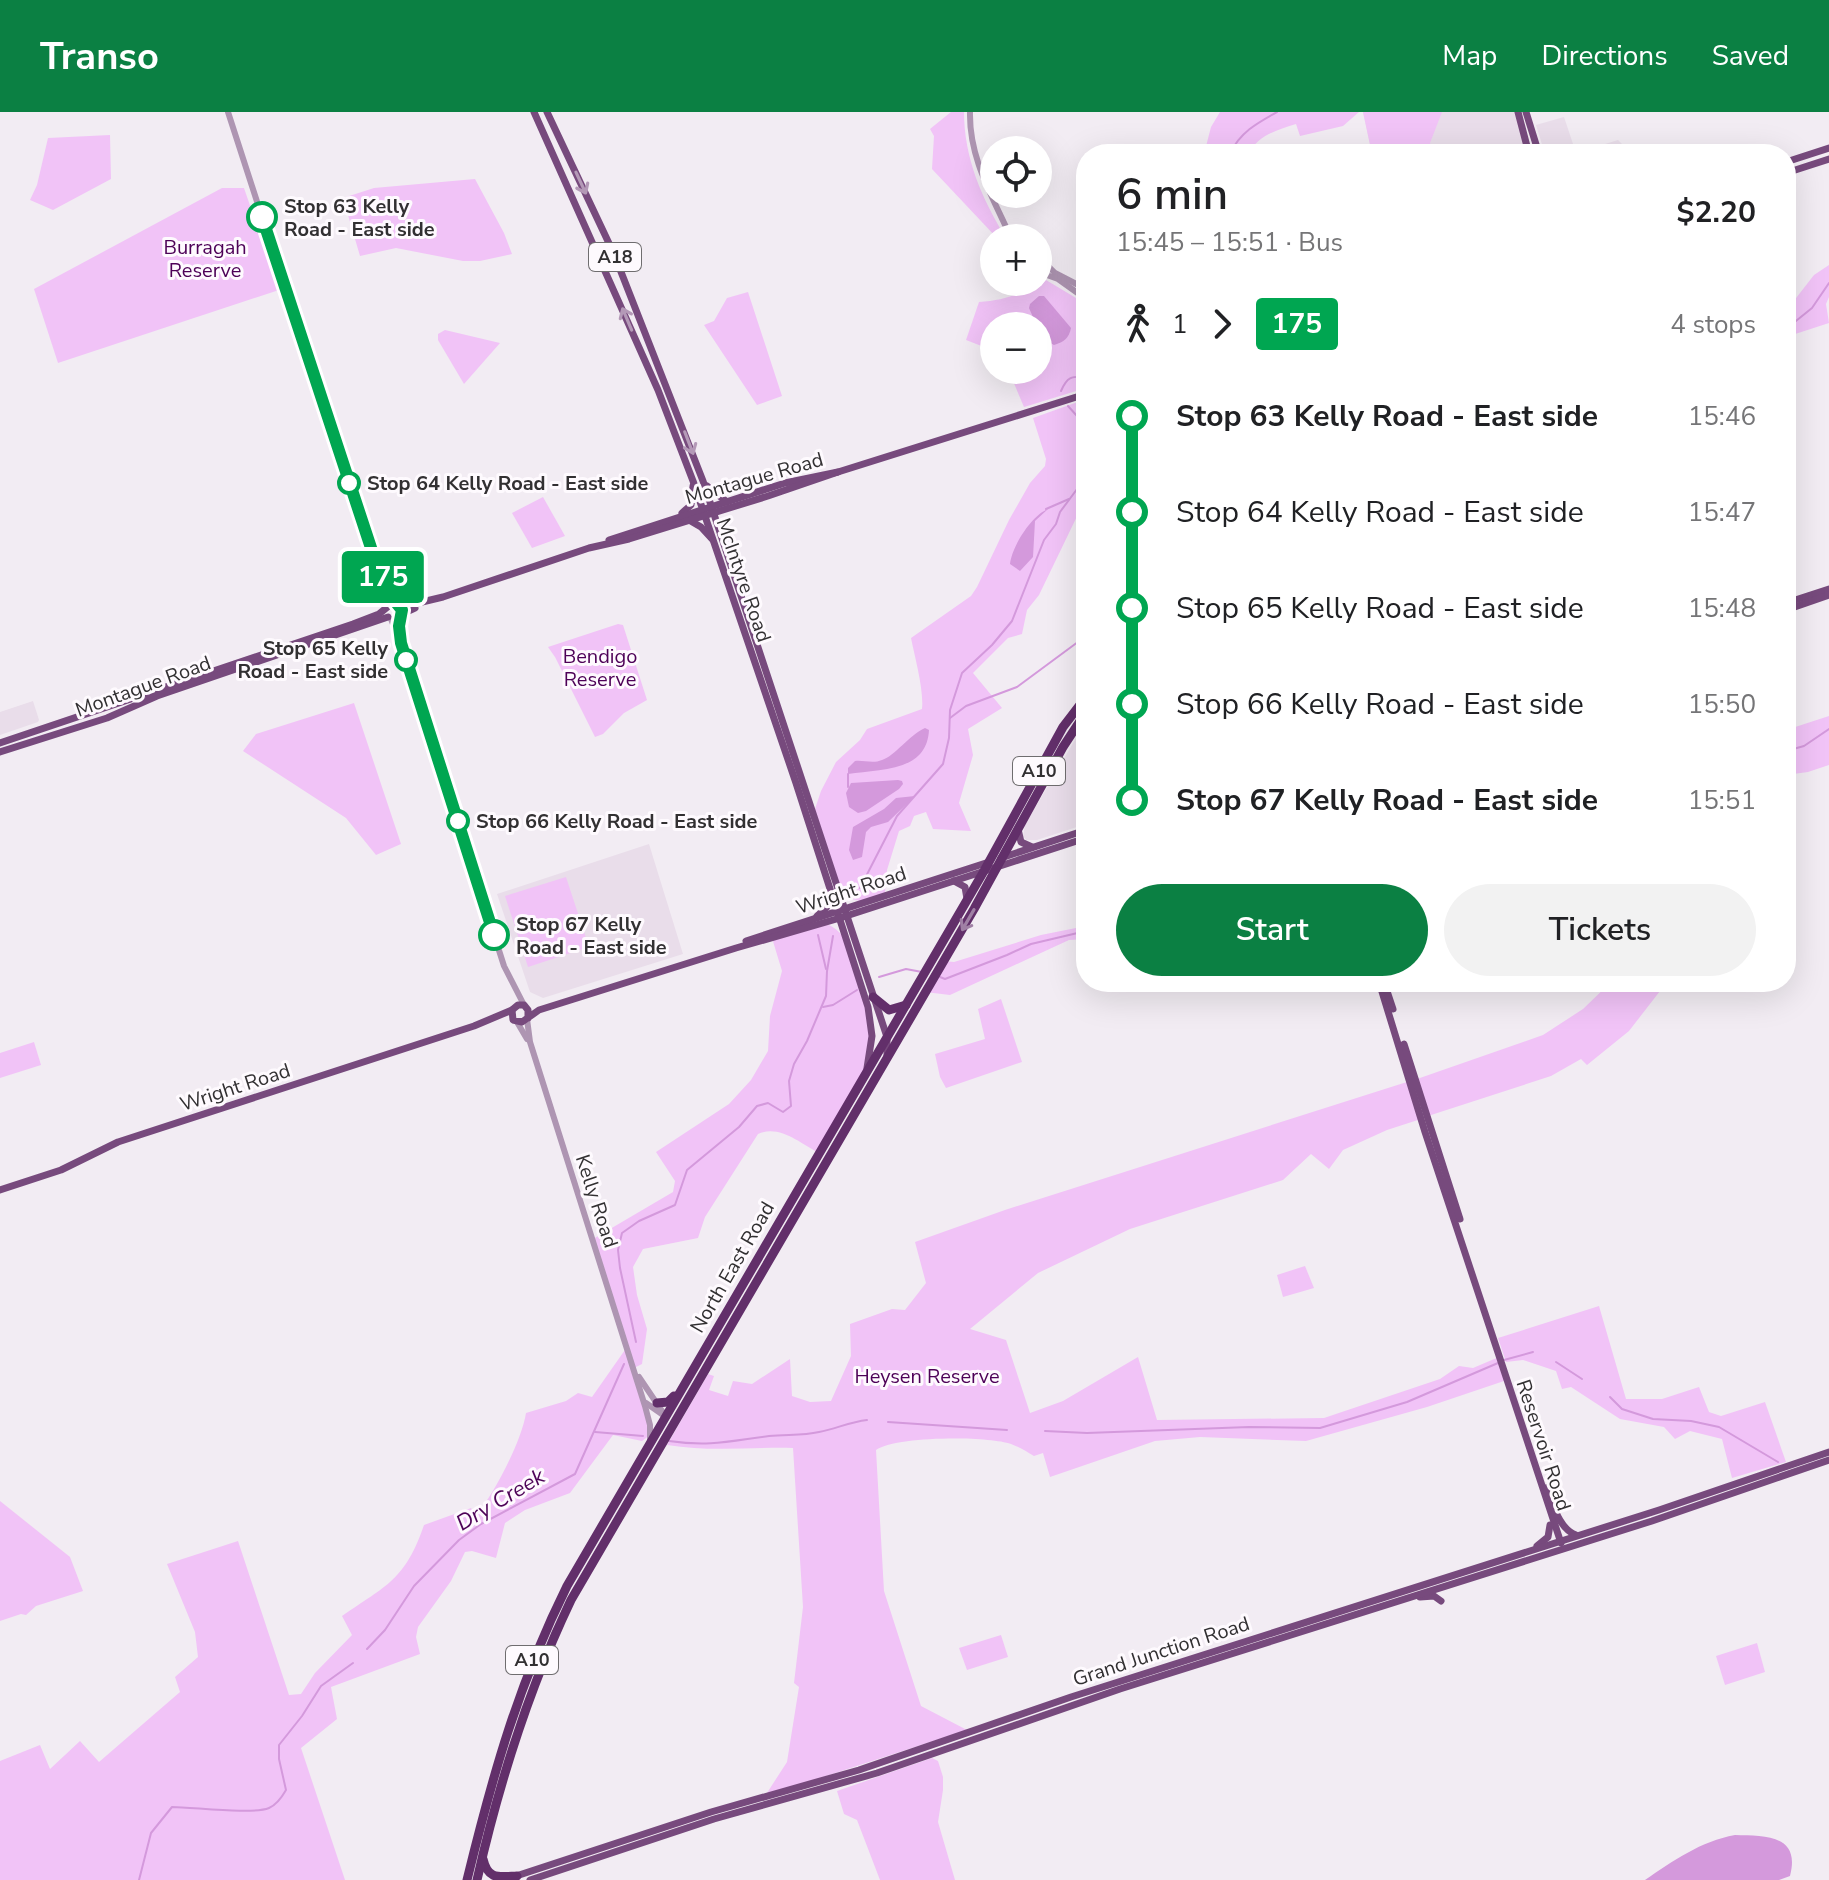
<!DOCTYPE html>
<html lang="en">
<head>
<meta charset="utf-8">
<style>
  body { margin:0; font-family:"Nunito Sans",sans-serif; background:#f2f2f2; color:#202124; height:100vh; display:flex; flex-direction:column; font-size:30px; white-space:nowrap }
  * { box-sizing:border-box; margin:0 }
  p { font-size:26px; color:#757577 }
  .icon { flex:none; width:44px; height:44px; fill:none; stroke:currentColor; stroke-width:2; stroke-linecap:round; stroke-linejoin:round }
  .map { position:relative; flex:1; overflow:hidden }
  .side { position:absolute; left:1076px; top:32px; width:720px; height:848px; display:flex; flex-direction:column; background:#fff; border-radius:32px; box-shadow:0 8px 32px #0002 }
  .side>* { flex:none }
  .badge { padding:0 16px; border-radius:6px; font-size:28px; line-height:52px }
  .tools { position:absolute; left:980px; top:24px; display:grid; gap:16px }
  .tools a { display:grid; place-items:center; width:72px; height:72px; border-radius:50%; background:#fff; box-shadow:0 8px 32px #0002; font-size:40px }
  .map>.badge { position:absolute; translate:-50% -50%; box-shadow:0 0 0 4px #fff }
  .legs { display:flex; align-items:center; gap:12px; height:88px; padding:0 40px; font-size:26px }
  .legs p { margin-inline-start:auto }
  .summary { display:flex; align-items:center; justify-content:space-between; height:136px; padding:0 40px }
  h1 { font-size:44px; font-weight:600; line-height:60px }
  .action { display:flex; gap:16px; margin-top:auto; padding:16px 40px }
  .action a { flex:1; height:92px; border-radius:48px; background:#0b8043; color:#fff; font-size:32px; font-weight:600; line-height:92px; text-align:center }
  .action a+a { background:#f2f2f2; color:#202124 }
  ul { padding:0 40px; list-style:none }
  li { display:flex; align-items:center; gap:28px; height:96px; font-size:30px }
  li i { display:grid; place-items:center; width:12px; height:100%; margin:0 10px; background:currentColor }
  li i::after { content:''; width:20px; height:20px; margin:-10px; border:6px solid; border-radius:50%; background:#fff }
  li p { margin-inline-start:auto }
  li:first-child i { background:linear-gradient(#0000 50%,currentColor 0) }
  li:last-child i { background:linear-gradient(currentColor 50%,#0000 0) }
  header { display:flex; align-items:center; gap:48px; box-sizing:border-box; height:112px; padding:0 40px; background:#0b8043; color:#fff }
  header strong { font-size:38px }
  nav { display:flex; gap:44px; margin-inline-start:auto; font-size:28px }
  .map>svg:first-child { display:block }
  .built { fill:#e9ddea }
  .green { fill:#f1c3f7 }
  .water { fill:#d499dc }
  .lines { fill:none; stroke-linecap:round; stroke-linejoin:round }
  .stream { stroke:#d499dc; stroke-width:2 }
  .minor { stroke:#ae95b2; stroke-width:6 }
  .major { stroke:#774a7d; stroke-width:7 }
  .highway { stroke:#622f6a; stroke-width:9 }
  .oneway { stroke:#b499b7 }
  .oneway2 { stroke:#a080a5 }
  .line-1-casing { stroke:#fff; stroke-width:18 }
  .line-1 { stroke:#00a651; stroke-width:12 }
  .stop-1-dot { fill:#fff; stroke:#00a651; stroke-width:4 }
  .labels { text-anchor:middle; stroke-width:6; stroke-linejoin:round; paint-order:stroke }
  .shield { fill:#fefafe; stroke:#6f6d6f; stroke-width:2 }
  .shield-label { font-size:18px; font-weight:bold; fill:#323032 }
  .stop-label { font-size:20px; font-weight:bold; fill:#323032; stroke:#fefafe; text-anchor:start }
  .park-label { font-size:20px; fill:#4d0157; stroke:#fefafe }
  .street-label { font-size:20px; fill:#323032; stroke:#fefafe }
  .water-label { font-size:22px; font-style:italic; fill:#4e0358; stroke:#fefafe }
</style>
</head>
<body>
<header>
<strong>Transo</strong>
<nav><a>Map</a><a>Directions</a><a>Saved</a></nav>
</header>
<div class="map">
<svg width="1829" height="1768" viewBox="0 0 1829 1768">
  <rect width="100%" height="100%" fill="#f2ecf3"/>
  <g class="built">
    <polygon points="1363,0 1518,0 1529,42 1372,42"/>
    <polygon points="1564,5 1576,41 1618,28 1623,33 1626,42 1545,42 1536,13"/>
    <polygon points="33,589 39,608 38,610 0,623 0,600"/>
    <polygon points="1086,609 1086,712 1037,728 1026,728 1023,724 1025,713"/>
    <polygon points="649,732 683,842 543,886 530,880 497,782"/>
  </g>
  <g class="green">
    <path d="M951,0H964C964,46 982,87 1006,126H997L932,57L934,24L930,17Z"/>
    <path d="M1220,0H1359L1343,14L1300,24L1296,12C1278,18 1257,23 1249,42H1204L1211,15Z"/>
    <polygon points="1363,0 1442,0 1430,31 1433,41 1372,42"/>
    <polygon points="110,23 111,67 53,98 30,88 37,73 48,26"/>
    <polygon points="475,67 504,121 512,142 480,149 463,149 396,136 360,144 343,86 374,76"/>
    <polygon points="222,76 244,76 279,178 58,251 34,177"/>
    <polygon points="1829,153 1829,185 1826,192 1829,211 1786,225 1786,199 1814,163"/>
    <path d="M1041,168H1046L1076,186L1086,196V276L1024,295L1010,262L994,258H1038V214H994V258L984,235L966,228L979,190C1005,188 1020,183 1041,168Z"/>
    <polygon points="748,180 782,284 757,293 704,213 714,209 727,186"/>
    <polygon points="445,218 500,231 464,272 438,228 438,222"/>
    <path d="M1086,287V394H1082L1039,483L1027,498L1022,522L1008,526L973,561L1002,596L968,617L973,643L959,691L971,719L933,717L926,700L914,704L910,714L899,719L887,758L885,781L860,789L848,786L838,776L814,700L821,679L836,650L860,628L867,617L922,597C924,578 915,546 911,526L971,484L977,475L1009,408L1030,371L1045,354L1046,347L1033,306Z"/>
    <polygon points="543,385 565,424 532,436 512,401"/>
    <polygon points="618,512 623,513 647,588 624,601 603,622 595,625 555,545 548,535"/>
    <polygon points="354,591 401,732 376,743 346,706 243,639 256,622"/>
    <polygon points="1829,604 1829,653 1808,660 1786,663 1786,618"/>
    <polygon points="566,765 589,835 528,855 505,784"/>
    <path d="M827,812C847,821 849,837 856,856C866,889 877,926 866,960C858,983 832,1018 819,1041C800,1031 779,1012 758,1022L705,1105L698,1126L643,1137L633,1155L637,1183L647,1217L642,1252L634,1256L650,1323L642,1329L613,1323L570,1381L525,1398L505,1411L496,1446L472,1439L465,1440L451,1469L418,1515L416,1525L420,1542L331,1575L337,1607L301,1636L345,1768H0V1649L40,1633L50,1657L80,1629L99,1650L180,1580L175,1565L198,1545L195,1520L167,1452L238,1429L289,1583L301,1582L315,1561L352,1523L342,1504C387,1473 405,1468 424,1413L471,1396L476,1403C494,1383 522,1328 526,1301L566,1289L578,1281L592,1285L627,1235L593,1127L673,1080L675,1069L656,1040L729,992L751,968L768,939L770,904L782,859L772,826Z"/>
    <polygon points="1086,814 1086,827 1069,828 950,883 925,880 943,849 954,850 1041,823"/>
    <polygon points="1611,870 1667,870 1629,919 1587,953 1581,947 1551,964 1428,1004 1417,967 1543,923 1583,897"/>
    <polygon points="1001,887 1022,950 946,976 940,965 935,942 985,927 978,897"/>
    <polygon points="34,930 41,953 0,966 0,941"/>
    <path d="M1410,969L1421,1007L1387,1018L1343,1038L1329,1057L1311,1042L1283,1068L1130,1117L1038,1161L970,1217L1006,1228L1030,1301L1063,1289L1138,1245L1157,1308L1324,1306L1440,1267L1459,1254L1473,1256L1499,1245L1507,1268L1427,1295L1306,1329L1200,1325L1155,1329L1050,1365L1043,1341L1034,1344C1027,1340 1019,1335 1011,1332C987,1324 896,1324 876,1338L884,1479L921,1594L967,1618L765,1684L787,1650L799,1575L794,1571L803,1495L793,1336C750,1335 709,1340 667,1333L708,1262L714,1264L709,1278L728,1284L733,1269L752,1272L790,1247L792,1284L810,1290L831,1289L851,1244L850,1212L892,1197L905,1198L926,1171L915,1130L1005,1098Z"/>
    <polygon points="1305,1154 1314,1176 1283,1185 1277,1163"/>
    <polygon points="1599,1194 1626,1287 1662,1287 1699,1275 1709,1300 1721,1304 1765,1290 1786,1350 1732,1366 1722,1327 1690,1319 1675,1327 1664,1315 1620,1307 1571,1275 1562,1277 1556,1259 1523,1248 1506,1250 1498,1226"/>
    <polygon points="0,1389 70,1445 83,1479 36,1494 26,1503 21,1502 0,1509"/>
    <polygon points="1001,1523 1008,1545 967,1558 959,1536"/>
    <polygon points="1757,1531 1765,1560 1725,1573 1716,1544"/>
    <polygon points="932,1646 938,1649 943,1665 943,1678 938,1710 955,1768 880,1768 857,1708 844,1702 837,1679"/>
  </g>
  <g class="water">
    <path d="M1039,184H1044L1071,216C1069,226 1064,230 1054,233L1042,226L1029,196L1030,192Z"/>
    <path d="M1048,397L1035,409L1033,445L1020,459L1010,452C1012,434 1032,403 1048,397Z"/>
    <path d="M925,616L929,618C927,661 878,657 848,662V656L855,649C864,648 873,652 882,648C895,644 909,623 925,616Z"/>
    <polygon points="898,668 902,669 903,672 899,677 866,699 858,701 849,695 846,681 851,671"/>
    <polygon points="915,684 888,710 871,715 866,720 862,745 853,748 849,738 853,715 884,697 896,686"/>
    <path d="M1735,1723C1764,1724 1801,1722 1790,1764L1779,1768H1645C1673,1749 1701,1729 1735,1723Z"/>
  </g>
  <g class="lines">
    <g class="stream">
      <path d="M1230,42C1239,21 1257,11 1277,0"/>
      <polyline points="1786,217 1812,196 1829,171"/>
      <path d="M1061,279C1067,265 1071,264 1086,265"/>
      <polyline points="1068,294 1086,314"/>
      <polyline points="1046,397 1069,387"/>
      <polyline points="950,606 966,594 1017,575 1086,524"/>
      <polyline points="1786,639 1804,634 1829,617"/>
      <polyline points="848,675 848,662"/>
      <polyline points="860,776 897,704 943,652 949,626 950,598 962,561 992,533 1012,509 1044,428 1056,412 1060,400 1086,365"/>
      <polyline points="818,823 826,857"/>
      <polyline points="879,865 906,857 922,860"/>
      <polyline points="940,865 945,867 1007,843 1031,832 1086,819"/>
      <polyline points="823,895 833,893 857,878"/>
      <polyline points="636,1230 620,1156 618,1138 622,1121 639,1109 675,1093 687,1058 739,1015 757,994 768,991 783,1000 791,994 789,969 794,952 807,929 826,884 827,859 833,824"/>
      <polyline points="1504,1248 1533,1240"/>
      <polyline points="1556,1250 1582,1267"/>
      <polyline points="1610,1285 1622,1297 1653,1307 1691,1309 1719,1315 1778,1350"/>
      <polyline points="888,1310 1007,1318"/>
      <polyline points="1045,1319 1087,1321 1249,1315 1320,1316 1407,1290 1498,1251"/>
      <polyline points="595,1320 643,1324"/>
      <path d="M669,1329C710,1335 730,1329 769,1324C786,1322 802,1324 819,1320C836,1317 849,1310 867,1308"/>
      <polyline points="367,1537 385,1518 414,1474 459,1428 481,1412 575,1362 624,1252"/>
      <path d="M139,1768L151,1721L172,1695C193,1695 252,1703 269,1696C276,1693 282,1685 286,1678L279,1647V1633L302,1604L321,1574L353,1551"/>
    </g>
    <g class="minor">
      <polyline points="228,0 388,494"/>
      <path d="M970,0C969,47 993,85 1011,126"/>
      <polyline points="1038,152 1044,150 1049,157 1044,162 1038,161"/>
      <polyline points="1048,154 1055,161 1086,177"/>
      <polyline points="1044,162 1058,167 1086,187"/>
      <polyline points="383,465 397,492"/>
      <polyline points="400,505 401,531 412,566 504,854 524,893"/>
      <polyline points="391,507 398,525"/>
      <polyline points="527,907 530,930 645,1294 650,1313 650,1328"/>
      <polyline points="517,910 527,927"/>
      <polyline points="639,1265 666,1305"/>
      <polyline points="646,1291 666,1305"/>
    </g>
    <g class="major">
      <polyline points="534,0 658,278 693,369 796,671 868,895 872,924 867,956"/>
      <polyline points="547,0 614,142 703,369 887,925 887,944"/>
      <polyline points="1518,0 1529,42"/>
      <polyline points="1526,0 1539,42"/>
      <polyline points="1786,50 1829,36"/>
      <polyline points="1786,61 1829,47"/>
      <polyline points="707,374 727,390"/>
      <polyline points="682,401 691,393 693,374"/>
      <polyline points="689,408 701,415 712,427"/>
      <polyline points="609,428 785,371 838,360 1086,282"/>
      <polyline points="1786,491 1829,477"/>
      <polyline points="1786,498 1829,483"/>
      <polyline points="402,502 415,496"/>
      <polyline points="0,631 353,512 379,502 391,492 401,495 443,485 589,436 629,427 768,384 838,360"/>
      <polyline points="0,640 107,606 157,584 388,505"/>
      <polyline points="1018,717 1021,730 1032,735"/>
      <polyline points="1001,746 1086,718"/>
      <polyline points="954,769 965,775 967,787"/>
      <polyline points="817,804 827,795 831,782"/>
      <polyline points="746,829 989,750"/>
      <polyline points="1379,870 1425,1020 1561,1431"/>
      <polyline points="1384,870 1393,897"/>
      <polyline points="528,906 528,898 524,893 518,893 512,898 513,908 522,910 539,898 736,836 840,806 1086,726"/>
      <polyline points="1404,932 1460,1107"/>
      <polyline points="0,1078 61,1058 118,1030 474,914 512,898"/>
      <path d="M1546,1376C1553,1392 1559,1417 1576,1423"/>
      <polyline points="1537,1434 1548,1425 1550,1413"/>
      <polyline points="1420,1485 1434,1484 1441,1489"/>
      <polyline points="513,1765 711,1700 859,1658 1071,1585 1659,1398 1829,1340"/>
      <polyline points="530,1768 714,1707 877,1661 1120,1577 1652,1409 1829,1348"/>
    </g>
    <g class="highway">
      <polyline points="873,885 889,898 906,893"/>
      <polyline points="657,1291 668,1290 674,1284"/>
      <path d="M483,1747C488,1768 498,1765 517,1764"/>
      <path d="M467,1768C493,1662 518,1573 567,1474L984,759L1063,615L1086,585"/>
      <path d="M477,1768C499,1671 528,1578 571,1488L974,797L1063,635L1086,600"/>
    </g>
  </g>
  <defs><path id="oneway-shaft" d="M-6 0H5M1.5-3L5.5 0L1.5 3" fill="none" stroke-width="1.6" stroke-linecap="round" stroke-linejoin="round" transform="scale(2)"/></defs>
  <g class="oneway">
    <use href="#oneway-shaft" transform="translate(581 71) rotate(65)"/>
    <use href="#oneway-shaft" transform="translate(627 207) rotate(-113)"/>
    <use href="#oneway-shaft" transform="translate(689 331) rotate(69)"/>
  </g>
  <use class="oneway2" href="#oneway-shaft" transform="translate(968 808) rotate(120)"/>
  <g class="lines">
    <g class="line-1-casing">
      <polyline id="line-1" points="262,105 376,451 390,483 402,498 399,514 401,531 494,823"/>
    </g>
    <use href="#line-1" class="line-1"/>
  </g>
  <g class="stop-1-dot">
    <circle cx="262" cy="105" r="14"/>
    <circle cx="349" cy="371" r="10"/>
    <circle cx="406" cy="548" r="10"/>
    <circle cx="458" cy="709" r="10"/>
    <circle cx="494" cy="823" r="14"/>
  </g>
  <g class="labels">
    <g class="shield">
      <rect x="589" y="131" width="52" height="28" rx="6"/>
      <rect x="1013" y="645" width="52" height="28" rx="6"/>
      <rect x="506" y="1534" width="52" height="28" rx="6"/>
    </g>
    <g class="shield-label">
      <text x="615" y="151">A18</text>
      <text x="1039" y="665">A10</text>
      <text x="532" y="1554">A10</text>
    </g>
    <g class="stop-label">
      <text x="284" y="101">Stop 63 Kelly<tspan x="284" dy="23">Road - East side</tspan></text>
      <text x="367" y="378">Stop 64 Kelly Road - East side</text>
      <text x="388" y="543" text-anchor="end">Stop 65 Kelly<tspan x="388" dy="23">Road - East side</tspan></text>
      <text x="476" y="716">Stop 66 Kelly Road - East side</text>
      <text x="516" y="819">Stop 67 Kelly<tspan x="516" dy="23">Road - East side</tspan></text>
    </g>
    <g class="park-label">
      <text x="205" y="142">Burragah<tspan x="205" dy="23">Reserve</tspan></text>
      <text x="600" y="551">Bendigo<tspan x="600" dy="23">Reserve</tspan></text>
      <text x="927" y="1271">Heysen Reserve</text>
    </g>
    <g class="street-label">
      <text transform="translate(754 366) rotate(-16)" y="7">Montague Road</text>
      <text transform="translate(744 468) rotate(71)" y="7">McIntyre Road</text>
      <text transform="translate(143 574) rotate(-20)" y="7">Montague Road</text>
      <text transform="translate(851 778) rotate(-18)" y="7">Wright Road</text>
      <text transform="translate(235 975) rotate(-18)" y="7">Wright Road</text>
      <text transform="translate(597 1089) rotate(72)" y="7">Kelly Road</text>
      <text transform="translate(732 1155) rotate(-60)" y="7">North East Road</text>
      <text transform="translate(1544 1333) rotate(72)" y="7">Reservoir Road</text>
      <text transform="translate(1161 1539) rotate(-18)" y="7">Grand Junction Road</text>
    </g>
    <g class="water-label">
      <text transform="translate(500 1387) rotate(-31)" y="8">Dry Creek</text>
    </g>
  </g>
</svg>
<div class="tools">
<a><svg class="icon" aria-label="locate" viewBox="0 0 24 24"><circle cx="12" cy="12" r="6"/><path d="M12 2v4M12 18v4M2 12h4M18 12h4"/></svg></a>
<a>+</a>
<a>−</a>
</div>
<b class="badge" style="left:383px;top:465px;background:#00a651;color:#fff">175</b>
<section class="side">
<div class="summary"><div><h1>6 min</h1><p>15:45 – 15:51 · Bus</p></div><b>$2.20</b></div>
<div class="legs"><svg class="icon" aria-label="walk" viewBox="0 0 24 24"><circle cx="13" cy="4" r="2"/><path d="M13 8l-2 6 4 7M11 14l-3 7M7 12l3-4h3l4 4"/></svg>1<svg class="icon" aria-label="forward" viewBox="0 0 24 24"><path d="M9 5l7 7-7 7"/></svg><b class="badge" style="background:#00a651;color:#fff">175</b><p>4 stops</p></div>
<ul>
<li><i style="color:#00a651"></i><b>Stop 63 Kelly Road - East side</b><p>15:46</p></li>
<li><i style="color:#00a651"></i><span>Stop 64 Kelly Road - East side</span><p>15:47</p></li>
<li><i style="color:#00a651"></i><span>Stop 65 Kelly Road - East side</span><p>15:48</p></li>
<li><i style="color:#00a651"></i><span>Stop 66 Kelly Road - East side</span><p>15:50</p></li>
<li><i style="color:#00a651"></i><b>Stop 67 Kelly Road - East side</b><p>15:51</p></li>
</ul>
<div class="action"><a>Start</a><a>Tickets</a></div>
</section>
</div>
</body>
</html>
